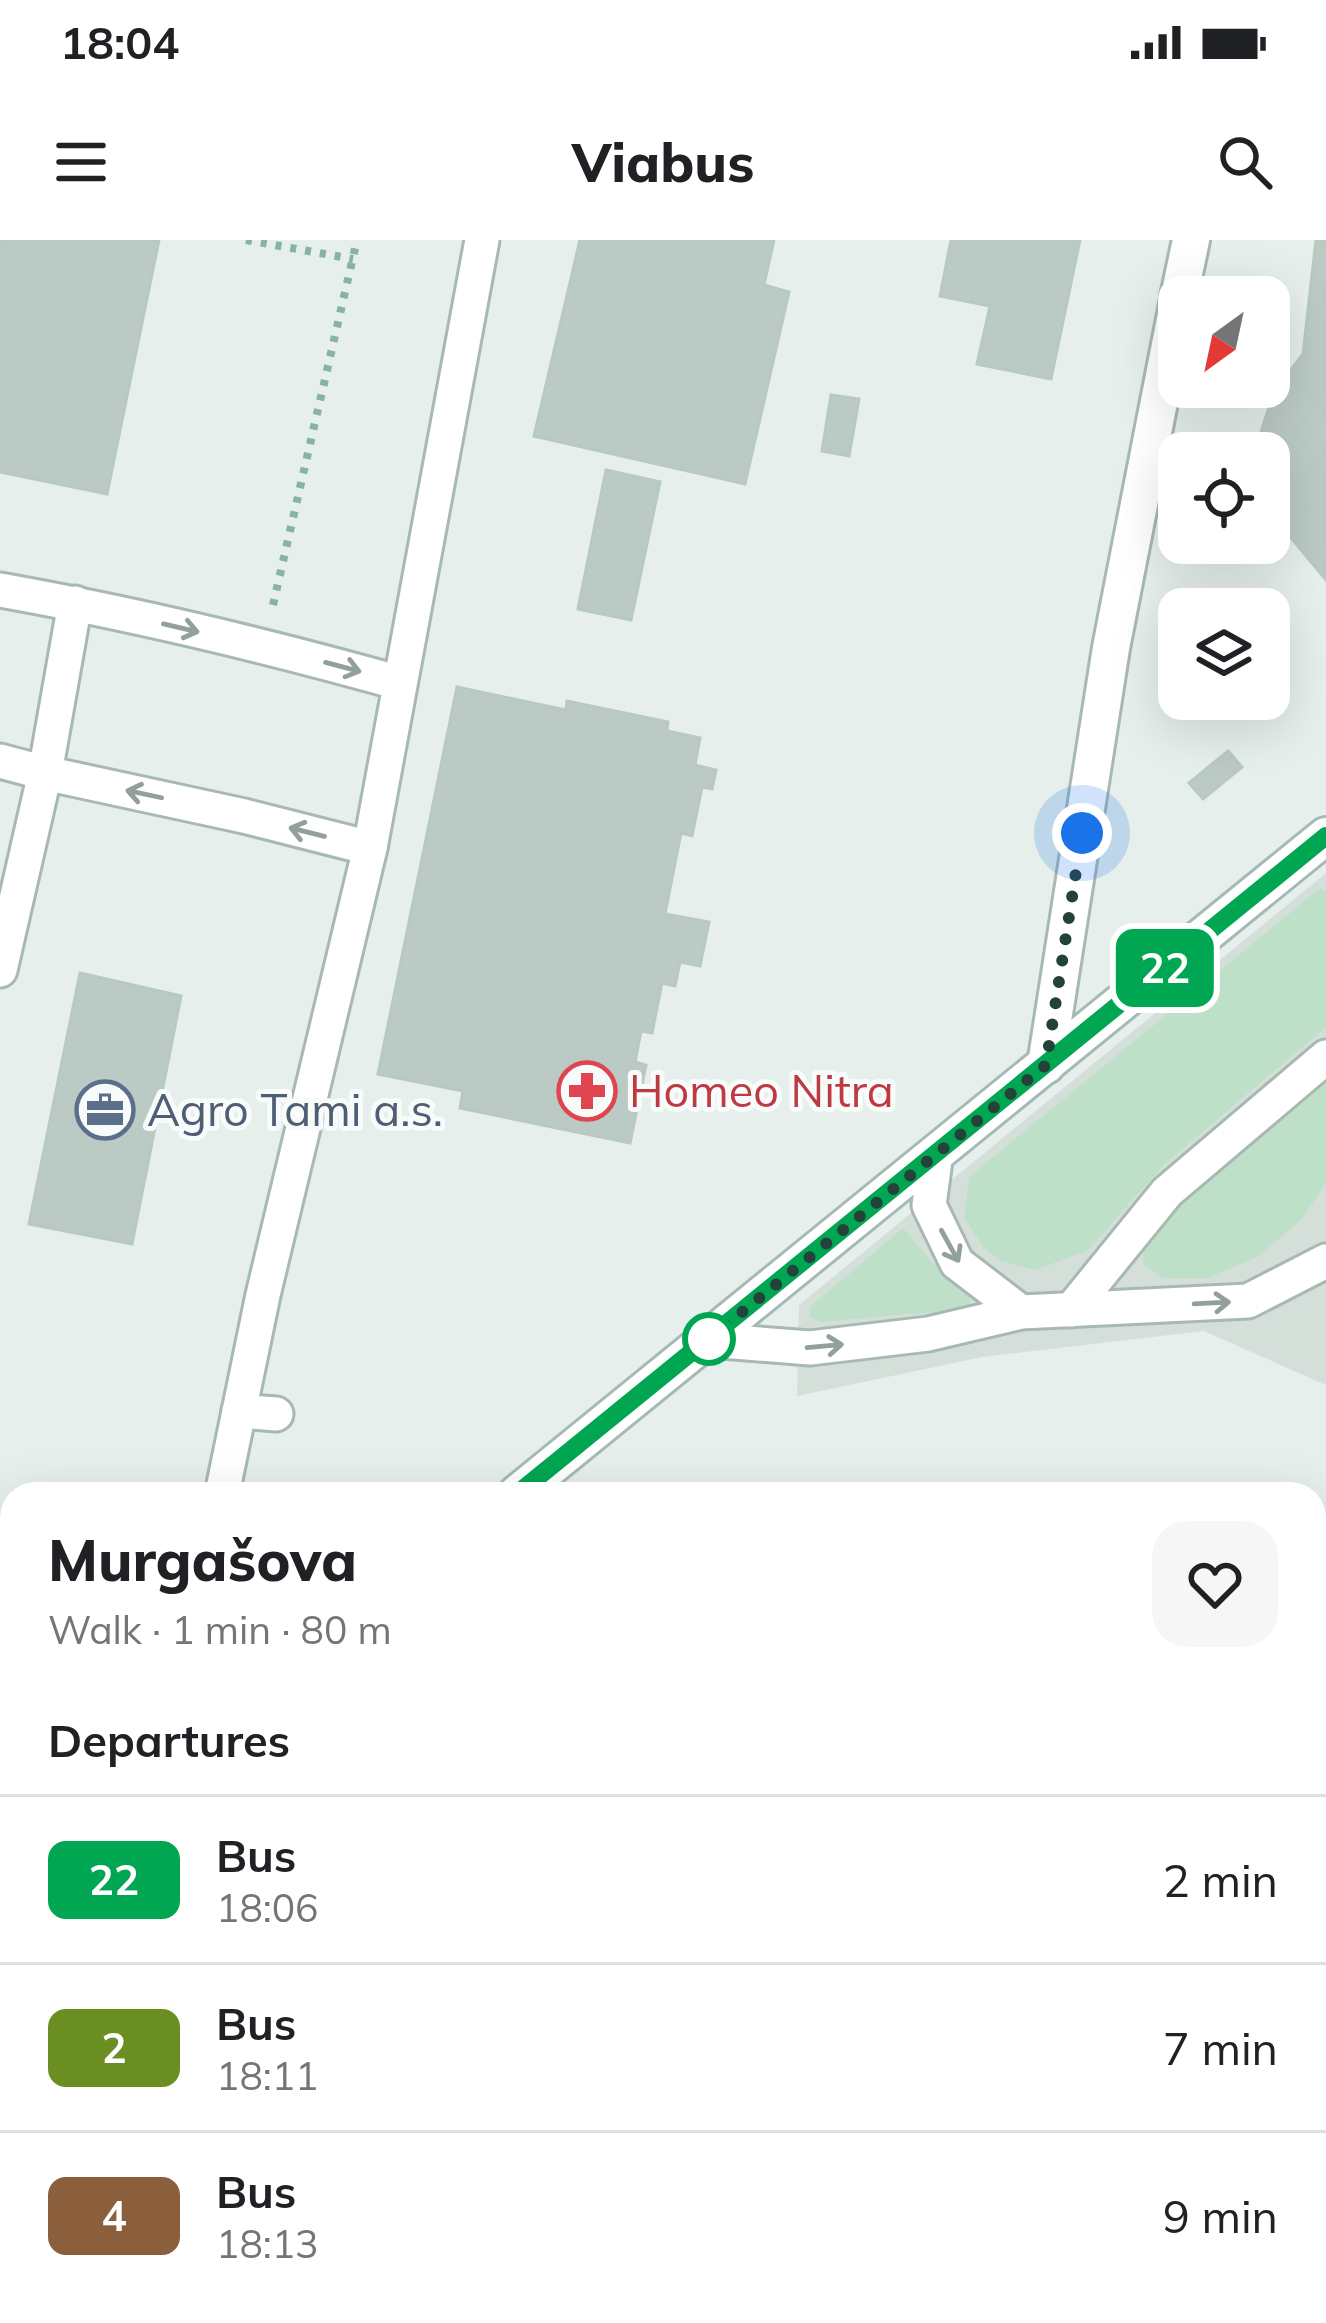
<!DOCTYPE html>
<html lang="en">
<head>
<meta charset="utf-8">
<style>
  body { margin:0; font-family:Mulish,sans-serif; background:#f6f6f6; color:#202124; height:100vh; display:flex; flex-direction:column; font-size:45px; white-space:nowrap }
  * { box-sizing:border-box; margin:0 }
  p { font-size:39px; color:#757577 }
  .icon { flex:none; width:66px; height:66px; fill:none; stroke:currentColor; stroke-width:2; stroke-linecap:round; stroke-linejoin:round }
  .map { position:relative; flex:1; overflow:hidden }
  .side { position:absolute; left:0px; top:1242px; width:1326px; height:843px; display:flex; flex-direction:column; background:#fff; border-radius:36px 36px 0 0; box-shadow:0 12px 48px #0002 }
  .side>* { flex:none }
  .badge { padding:0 24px; border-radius:18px; font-size:42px; line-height:78px }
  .needle { width:78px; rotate:213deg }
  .controls { position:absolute; left:1158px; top:36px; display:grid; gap:24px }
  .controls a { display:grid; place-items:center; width:132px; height:132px; border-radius:24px; background:#fff; box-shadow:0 12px 48px #0002; font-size:60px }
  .you { position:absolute; width:60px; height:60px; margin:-30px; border:9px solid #fff; border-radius:50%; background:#1a73e8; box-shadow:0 0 0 18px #1a73e833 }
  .map>.badge { position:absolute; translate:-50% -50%; box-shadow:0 0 0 6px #fff }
  h2 { padding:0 48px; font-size:45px; line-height:108px }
  .round { display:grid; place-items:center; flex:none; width:126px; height:126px; border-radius:36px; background:#f6f6f6 }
  .head { display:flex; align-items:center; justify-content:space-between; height:204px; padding:0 48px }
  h1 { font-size:57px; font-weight:800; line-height:90px }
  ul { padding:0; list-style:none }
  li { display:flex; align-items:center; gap:36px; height:168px; padding:0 48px; border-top:3px solid #e0e0e0 }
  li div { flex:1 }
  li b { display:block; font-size:45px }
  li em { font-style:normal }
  li .badge { min-width:132px; font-weight:700; text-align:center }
  .status { display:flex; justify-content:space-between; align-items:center; height:84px; padding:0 60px; background:#fff; direction:ltr }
  .status svg { height:33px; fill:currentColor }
  header { display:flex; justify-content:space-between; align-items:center; height:156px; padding:0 48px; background:#fff; font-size:54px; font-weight:800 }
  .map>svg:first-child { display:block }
  .built { fill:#d4dfda }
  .green { fill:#bfe0c8 }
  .building { fill:#bbcac4; stroke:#b8c9c2; stroke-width:3 }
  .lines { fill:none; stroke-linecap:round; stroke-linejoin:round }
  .lane-casing { stroke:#a8b8b2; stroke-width:39 }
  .street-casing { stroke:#a8b8b2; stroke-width:42 }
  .secondary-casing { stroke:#a4bbb3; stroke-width:42 }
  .path { stroke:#86b3a5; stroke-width:8; stroke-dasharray:6 9; stroke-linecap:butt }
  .lane { stroke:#fff; stroke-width:33 }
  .street { stroke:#fff; stroke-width:36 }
  .secondary { stroke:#fff; stroke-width:36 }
  .oneway { stroke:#92a09c }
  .line-casing { stroke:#fff; stroke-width:27 }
  .line { stroke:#00a651; stroke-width:18 }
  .walk { stroke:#24423a; stroke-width:12; stroke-dasharray:0 21.6 }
  .stop-dot { fill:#fff; stroke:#00a651; stroke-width:6 }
  .labels { text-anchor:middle; stroke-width:10; stroke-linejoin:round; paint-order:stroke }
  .health-label { font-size:45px; fill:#be3a42; stroke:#f7fbf9; text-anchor:start }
  .service-label { font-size:45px; fill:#4e5e75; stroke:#f7fbf9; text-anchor:start }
</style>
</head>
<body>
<div class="status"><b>18:04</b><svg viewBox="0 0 49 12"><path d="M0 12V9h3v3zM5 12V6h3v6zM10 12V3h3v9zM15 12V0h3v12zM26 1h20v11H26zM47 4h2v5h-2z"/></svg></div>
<header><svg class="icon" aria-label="menu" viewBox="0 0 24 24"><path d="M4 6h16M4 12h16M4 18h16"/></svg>Viabus<svg class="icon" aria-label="search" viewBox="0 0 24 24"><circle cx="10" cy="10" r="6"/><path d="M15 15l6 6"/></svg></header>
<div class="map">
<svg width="1326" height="2083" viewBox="0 0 1326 2083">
  <rect width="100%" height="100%" fill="#e6efeb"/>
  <polygon class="built" points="1326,633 1326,1145 1204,1091 982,1117 797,1156 799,1065"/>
  <g class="green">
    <polygon points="1319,649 1326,651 1326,787 1165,924 1087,1011 1035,1030 1000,1021 983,1007 964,977 969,937"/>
    <polygon points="1326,839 1326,943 1301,980 1259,1016 1207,1038 1162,1038 1143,1024 1144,1006 1177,964"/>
    <polygon points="903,988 932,1022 970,1055 971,1063 956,1070 821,1082 809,1076 811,1066"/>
  </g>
  <g class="building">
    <polygon points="0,0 159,0 107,254 0,232"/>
    <polygon points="580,0 774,0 764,45 789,52 745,244 534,196"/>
    <polygon points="951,0 1080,0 1051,139 977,124 990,66 940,56"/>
    <polygon points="1316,0 1326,0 1326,340 1287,293 1269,290 1269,213 1262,213 1259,198 1274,152 1303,114"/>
    <polygon points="831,155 859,159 849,216 822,211"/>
    <polygon points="606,230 660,242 631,380 578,369"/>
    <polygon points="457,447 566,470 567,461 668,482 667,491 700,498 695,525 716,530 712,549 702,547 692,596 681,593 665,674 709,682 700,726 680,722 675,746 662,743 652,793 641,791 635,822 646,825 630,903 460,868 463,851 378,834"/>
    <polygon points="1228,511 1242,527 1203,559 1189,543"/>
    <polygon points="80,733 181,756 132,1004 29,984"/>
    <polygon points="0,1903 12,1918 12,1985 0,1995"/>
  </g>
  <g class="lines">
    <g class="lane-casing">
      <g id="lane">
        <path d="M0,350C135,374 268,406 400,443"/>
        <polyline points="0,521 45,533 75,363"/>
        <polyline points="0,730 45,533 244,576 370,608"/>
        <polyline points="936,913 929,965 957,1023 1021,1072"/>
        <polyline points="1071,1070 1167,952 1326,817"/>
        <polyline points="709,1100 810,1108 928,1094 1021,1072 1248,1061 1326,1021"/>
        <polyline points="239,1171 276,1174"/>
        <polyline points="222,1254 263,1055 370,608 482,0"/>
        <polyline points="0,1368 12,1371"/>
        <polyline points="1314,1694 1326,1684"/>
      </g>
    </g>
    <g class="street-casing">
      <g id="street">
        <polyline points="1179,57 1191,0"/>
        <polyline points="1046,825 1111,408 1179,59"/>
        <polyline points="1314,2065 1326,2065"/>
        <polyline points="0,2081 74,2083"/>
        <polyline points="427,2083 719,2073"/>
        <polyline points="947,2083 951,2073"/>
      </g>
    </g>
    <g class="secondary-casing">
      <g id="secondary">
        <polyline points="517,1254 1326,596"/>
        <polyline points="0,1669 12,1659"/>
      </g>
    </g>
    <g class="path">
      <polyline points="246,0 353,19"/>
      <polyline points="273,365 357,0"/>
    </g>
    <use href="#lane" class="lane"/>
    <use href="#street" class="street"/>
    <use href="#secondary" class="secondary"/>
  </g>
  <defs><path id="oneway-shaft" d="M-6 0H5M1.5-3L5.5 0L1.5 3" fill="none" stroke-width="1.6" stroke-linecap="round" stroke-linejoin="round" transform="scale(3)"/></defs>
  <g class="oneway">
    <use href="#oneway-shaft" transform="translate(181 388) rotate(13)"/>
    <use href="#oneway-shaft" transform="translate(343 427) rotate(15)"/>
    <use href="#oneway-shaft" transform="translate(144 554) rotate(-168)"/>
    <use href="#oneway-shaft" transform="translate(307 592) rotate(-166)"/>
    <use href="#oneway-shaft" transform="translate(950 1006) rotate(61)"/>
    <use href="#oneway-shaft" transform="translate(1212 1063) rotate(-3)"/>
    <use href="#oneway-shaft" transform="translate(825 1106) rotate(-5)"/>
  </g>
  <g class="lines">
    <g class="line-casing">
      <polyline id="line" points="517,1254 1326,596"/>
    </g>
    <use href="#line" class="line"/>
    <polyline class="walk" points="709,1099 1046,825 1082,593"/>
  </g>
  <defs>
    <g id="pharmacy-ring" transform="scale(3)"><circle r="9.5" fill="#f7fbf9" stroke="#e0444e" stroke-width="1.5"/><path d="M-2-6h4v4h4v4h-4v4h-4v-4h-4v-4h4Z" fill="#e0444e"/></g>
    <g id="office-ring" transform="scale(3)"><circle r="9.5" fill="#f7fbf9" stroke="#5c6f8a" stroke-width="1.5"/><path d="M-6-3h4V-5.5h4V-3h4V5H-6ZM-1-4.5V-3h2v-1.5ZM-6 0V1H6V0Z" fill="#5c6f8a"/></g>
  </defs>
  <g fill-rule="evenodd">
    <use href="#pharmacy-ring" x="587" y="851"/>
    <use href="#office-ring" x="105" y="870"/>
  </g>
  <circle class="stop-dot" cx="709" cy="1099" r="24"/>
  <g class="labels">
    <g class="health-label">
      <text x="629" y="867">Homeo Nitra</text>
    </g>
    <g class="service-label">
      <text x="147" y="886">Agro Tami a.s.</text>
    </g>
  </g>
</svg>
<div class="controls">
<a><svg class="needle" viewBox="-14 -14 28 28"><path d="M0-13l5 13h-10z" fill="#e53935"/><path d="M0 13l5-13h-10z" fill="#757577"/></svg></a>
<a><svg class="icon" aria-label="locate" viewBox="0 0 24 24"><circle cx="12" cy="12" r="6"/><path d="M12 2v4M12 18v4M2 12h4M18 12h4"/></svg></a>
<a><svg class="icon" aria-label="layers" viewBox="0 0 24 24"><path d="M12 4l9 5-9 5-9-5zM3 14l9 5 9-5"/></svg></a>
</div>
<div class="you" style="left:1082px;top:593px"></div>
<b class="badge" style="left:1165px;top:728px;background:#00a651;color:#fff">22</b>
<section class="side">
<div class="head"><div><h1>Murgašova</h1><p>Walk · 1 min · 80 m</p></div><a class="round"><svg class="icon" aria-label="heart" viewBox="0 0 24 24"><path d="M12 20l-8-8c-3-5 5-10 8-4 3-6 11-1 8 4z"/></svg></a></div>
<h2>Departures</h2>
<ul>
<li><span class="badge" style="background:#00a651;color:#fff">22</span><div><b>Bus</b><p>18:06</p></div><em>2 min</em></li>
<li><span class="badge" style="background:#6b8e23;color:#fff">2</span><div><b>Bus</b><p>18:11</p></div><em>7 min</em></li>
<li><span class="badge" style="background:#8b5e3c;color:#fff">4</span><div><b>Bus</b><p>18:13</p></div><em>9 min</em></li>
</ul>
</section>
</div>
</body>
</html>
